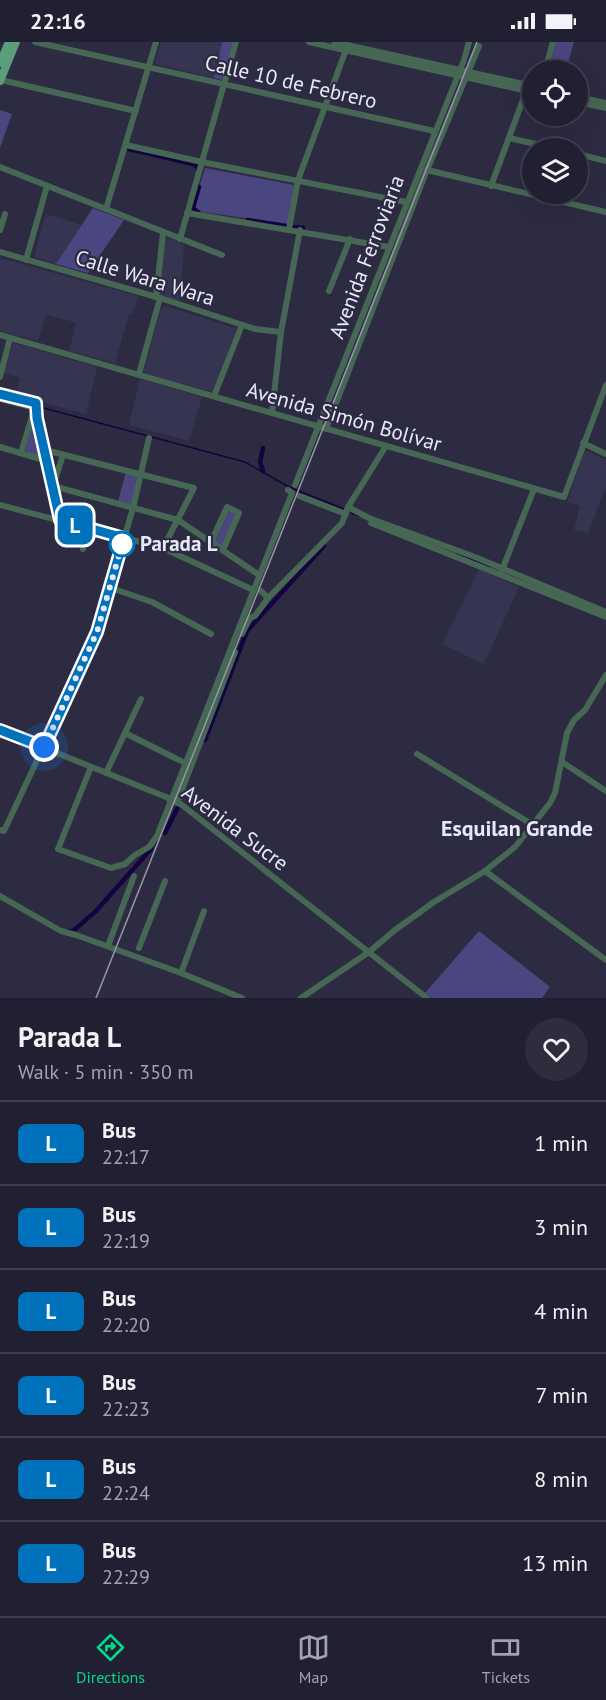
<!DOCTYPE html>
<html lang="en">
<head>
<meta charset="utf-8">
<style>
  body { margin:0; font-family:"PT Sans",sans-serif; background:#2d2d3e; color:#f1f3f6; height:100vh; display:flex; flex-direction:column; font-size:22px; white-space:nowrap }
  * { box-sizing:border-box; margin:0 }
  p { font-size:20px; color:#a2a3ac }
  .icon { flex:none; width:33px; height:33px; fill:none; stroke:currentColor; stroke-width:2; stroke-linecap:round; stroke-linejoin:round }
  .map { position:relative; height:956px; overflow:hidden }
  .drawer { display:flex; flex-direction:column; background:#212032; flex:1 }
  .drawer>* { flex:none }
  .badge { padding:0 12px; border-radius:9px; font-size:21px; line-height:39px }
  .controls { position:absolute; left:522px; top:18px; display:grid; gap:12px }
  .controls a { display:grid; place-items:center; width:66px; height:66px; border-radius:50%; background:#212032; box-shadow:0 6px 24px #0002,0 0 0 2px #3e3e4d; font-size:30px }
  .you { position:absolute; width:30px; height:30px; margin:-15px; border:4px solid #fff; border-radius:50%; background:#1a73e8; box-shadow:0 0 0 9px #1a73e833 }
  .map>.badge { position:absolute; translate:-50% -50%; box-shadow:0 0 0 3px #fff }
  .round { display:grid; place-items:center; flex:none; width:63px; height:63px; border-radius:32px; background:#2d2d3e }
  .overview { display:flex; align-items:center; justify-content:space-between; height:102px; padding:0 18px }
  h1 { font-size:28px; font-weight:600; line-height:45px }
  ul { padding:0; list-style:none }
  li { display:flex; align-items:center; gap:18px; height:84px; padding:0 18px; border-top:2px solid #3e3e4d }
  li div { flex:1 }
  li b { display:block; font-size:22px }
  li em { font-style:normal }
  li .badge { min-width:66px; font-weight:700; text-align:center }
  .status { display:flex; justify-content:space-between; align-items:center; height:42px; padding:0 30px; background:#212032; direction:ltr }
  .status svg { height:16px; fill:currentColor }
  .tabs { display:flex; justify-content:space-around; align-items:center; height:84px; border-top:2px solid #3e3e4d; background:#212032; font-size:16px; color:#a2a3ac }
  .tabs a { display:grid; justify-items:center; gap:3px }
  .tabs .selected { color:#01d98b }
  .map>svg:first-child { display:block }
  .built { fill:#363551 }
  .green { fill:#4a4680 }
  .lines { fill:none; stroke-linecap:round; stroke-linejoin:round }
  .stream { stroke:#13033f; stroke-width:1.5 }
  .canal { stroke:#13033f; stroke-width:4.5 }
  .minor { stroke:#476755; stroke-width:6 }
  .major { stroke:#5b9e7a; stroke-width:8 }
  .tram { stroke:#9797a9; stroke-width:1.5 }
  .line-casing { stroke:#fff; stroke-width:14 }
  .line { stroke:#0072bc; stroke-width:9 }
  .walk { stroke:#e8e9f8; stroke-width:6; stroke-dasharray:0 10.8 }
  .stop-dot { fill:#fff; stroke:#0072bc; stroke-width:3 }
  .labels { text-anchor:middle; stroke-width:4.5; stroke-linejoin:round; paint-order:stroke }
  .street-label { font-size:21px; fill:#e8e9f8; stroke:#2c2b42 }
  .stop-label { font-size:21px; font-weight:bold; fill:#e8e9f8; stroke:#2c2b42; text-anchor:start }
  .neighbourhood-label { font-size:22px; font-weight:bold; fill:#e8e9f8; stroke:#2c2b42 }
</style>
</head>
<body>
<div class="status"><b>22:16</b><svg viewBox="0 0 49 12"><path d="M0 12V9h3v3zM5 12V6h3v6zM10 12V3h3v9zM15 12V0h3v12zM26 1h20v11H26zM47 4h2v5h-2z"/></svg></div>
<div class="map">
<svg width="606" height="956" viewBox="0 0 606 956">
  <rect width="100%" height="100%" fill="#2c2b42"/>
  <g class="built">
    <polygon points="161,0 222,0 214,36 156,22 155,20"/>
    <polygon points="46,172 82,183 56,222 34,215"/>
    <polygon points="167,196 184,202 180,260 160,253 158,249 164,198"/>
    <polygon points="0,216 138,254 133,271 129,271 115,321 69,309 76,281 70,279 46,273 38,299 0,289"/>
    <polygon points="165,264 235,286 236,290 213,350 145,333 144,329 161,267"/>
    <polygon points="13,301 97,325 86,372 16,354 20,336 4,331"/>
    <polygon points="140,337 202,355 189,399 129,383"/>
    <polygon points="585,408 606,418 606,444 588,491 574,488 580,464 567,460"/>
    <polygon points="479,527 519,545 484,622 442,602"/>
  </g>
  <g class="green">
    <polygon points="222,0 234,0 222,38 214,36"/>
    <polygon points="556,0 574,0 566,28 548,28"/>
    <polygon points="0,68 12,72 0,106"/>
    <polygon points="205,126 294,143 288,182 195,169 193,166"/>
    <polygon points="93,166 124,178 88,231 56,222"/>
    <polygon points="34,377 43,414 41,415 27,410 25,408"/>
    <polygon points="126,430 139,434 131,463 118,459"/>
    <polygon points="231,469 236,474 222,504 220,504 214,501 214,498 227,470"/>
    <polygon points="479,889 550,945 542,956 432,956 425,951"/>
  </g>
  <g class="lines">
    <g class="stream">
      <polyline points="40,365 245,420 289,445 344,467"/>
      <polyline points="351,471 359,474"/>
      <polyline points="456,511 490,525"/>
    </g>
    <g class="canal">
      <polyline points="129,107 193,122 198,125 198,128"/>
      <polyline points="199,145 193,166 199,171"/>
      <polyline points="248,178 286,184"/>
      <polyline points="293,185 303,186"/>
      <polyline points="263,406 260,420 263,429"/>
      <polyline points="205,698 247,589 324,504"/>
      <polyline points="165,791 178,765"/>
      <polyline points="69,889 72,890 96,869 151,807"/>
    </g>
    <g class="minor">
      <polyline points="35,0 434,89"/>
      <polyline points="309,0 532,50"/>
      <polyline points="334,0 532,44"/>
      <polyline points="545,28 553,0"/>
      <polyline points="1,38 136,69"/>
      <polyline points="578,55 606,61"/>
      <polyline points="578,60 606,66"/>
      <polyline points="509,96 553,106"/>
      <polyline points="126,103 202,120 406,160"/>
      <polyline points="578,112 606,119"/>
      <polyline points="0,125 222,213"/>
      <polyline points="427,128 606,170"/>
      <polyline points="491,144 527,47"/>
      <polyline points="106,167 156,0"/>
      <polyline points="187,171 389,205"/>
      <polyline points="289,187 298,138 347,5"/>
      <polyline points="0,188 5,172"/>
      <polyline points="180,197 236,0"/>
      <polyline points="0,210 160,256 255,287 281,290"/>
      <polyline points="26,218 47,144"/>
      <polyline points="329,249 350,197"/>
      <polyline points="156,255 163,191"/>
      <polyline points="0,293 564,455 606,343"/>
      <polyline points="139,332 160,256"/>
      <polyline points="0,335 10,296"/>
      <polyline points="0,352 36,361 21,411"/>
      <polyline points="214,354 242,283"/>
      <polyline points="0,357 35,366"/>
      <polyline points="35,366 60,478"/>
      <polyline points="272,371 281,290 300,188"/>
      <polyline points="326,387 427,128 479,4"/>
      <polyline points="583,401 606,412"/>
      <polyline points="0,405 47,419"/>
      <polyline points="45,408 194,446 163,506"/>
      <polyline points="295,443 464,18 469,0"/>
      <polyline points="53,444 178,478 256,531"/>
      <polyline points="53,444 63,413"/>
      <polyline points="299,454 346,472"/>
      <polyline points="0,463 163,506 251,547"/>
      <polyline points="348,465 369,476 475,515 606,570"/>
      <polyline points="371,481 606,575"/>
      <polyline points="211,500 227,465 239,471 223,508"/>
      <polyline points="83,507 88,488"/>
      <polyline points="502,528 534,447"/>
      <polyline points="111,546 152,560 211,592"/>
      <polyline points="261,549 268,556"/>
      <polyline points="242,592 250,576 255,574 268,556 342,481 348,465 386,404"/>
      <polyline points="0,688 166,755 182,763 427,956"/>
      <polyline points="125,691 181,719"/>
      <polyline points="417,712 533,783"/>
      <polyline points="562,720 606,749"/>
      <polyline points="91,725 58,807 111,826 125,822 135,813 149,805 157,794 292,451 288,448"/>
      <polyline points="106,731 141,657"/>
      <polyline points="177,761 235,610"/>
      <polyline points="0,788 4,789 97,590 133,466 149,396"/>
      <polyline points="485,829 606,918"/>
      <polyline points="0,854 61,889 76,893 181,931 242,956"/>
      <polyline points="108,904 134,834"/>
      <polyline points="139,906 165,839"/>
      <polyline points="181,931 204,869"/>
      <polyline points="301,956 369,910 395,888 434,860 485,829 515,805 550,761 555,751 567,691 574,678 585,668 606,633"/>
    </g>
    <g class="major">
      <polyline points="0,21 9,0"/>
      <polyline points="0,39 16,0"/>
    </g>
    <polyline class="tram" points="96,956 477,0"/>
  </g>
  <g class="lines">
    <g class="line-casing">
      <polyline id="line" points="0,352 36,361 37,376 60,478 124,496 97,590 44,705 0,688"/>
    </g>
    <use href="#line" class="line"/>
    <polyline class="walk" points="44,705 97,590 124,496 122,502"/>
  </g>
  <circle class="stop-dot" cx="122" cy="502" r="12"/>
  <g class="labels">
    <g class="street-label">
      <text transform="translate(291 40) rotate(13)" y="7">Calle 10 de Febrero</text>
      <text transform="translate(367 215) rotate(-69)" y="7">Avenida Ferroviaria</text>
      <text transform="translate(145 236) rotate(17)" y="7">Calle Wara Wara</text>
      <text transform="translate(344 375) rotate(16)" y="7">Avenida Simón Bolívar</text>
      <text transform="translate(235 786) rotate(37)" y="7">Avenida Sucre</text>
    </g>
    <g class="stop-label">
      <text x="140" y="509">Parada L</text>
    </g>
    <g class="neighbourhood-label">
      <text x="517" y="794">Esquilan Grande</text>
    </g>
  </g>
</svg>
<div class="controls">
<a><svg class="icon" aria-label="locate" viewBox="0 0 24 24"><circle cx="12" cy="12" r="6"/><path d="M12 2v4M12 18v4M2 12h4M18 12h4"/></svg></a>
<a><svg class="icon" aria-label="layers" viewBox="0 0 24 24"><path d="M12 4l9 5-9 5-9-5zM3 14l9 5 9-5"/></svg></a>
</div>
<div class="you" style="left:44px;top:705px"></div>
<b class="badge" style="left:75px;top:483px;background:#0072bc;color:#fff">L</b>
</div>
<section class="drawer">
<div class="overview"><div><h1>Parada L</h1><p>Walk · 5 min · 350 m</p></div><a class="round"><svg class="icon" aria-label="heart" viewBox="0 0 24 24"><path d="M12 20l-8-8c-3-5 5-10 8-4 3-6 11-1 8 4z"/></svg></a></div>
<ul>
<li><span class="badge" style="background:#0072bc;color:#fff">L</span><div><b>Bus</b><p>22:17</p></div><em>1 min</em></li>
<li><span class="badge" style="background:#0072bc;color:#fff">L</span><div><b>Bus</b><p>22:19</p></div><em>3 min</em></li>
<li><span class="badge" style="background:#0072bc;color:#fff">L</span><div><b>Bus</b><p>22:20</p></div><em>4 min</em></li>
<li><span class="badge" style="background:#0072bc;color:#fff">L</span><div><b>Bus</b><p>22:23</p></div><em>7 min</em></li>
<li><span class="badge" style="background:#0072bc;color:#fff">L</span><div><b>Bus</b><p>22:24</p></div><em>8 min</em></li>
<li><span class="badge" style="background:#0072bc;color:#fff">L</span><div><b>Bus</b><p>22:29</p></div><em>13 min</em></li>
</ul>
</section>
<nav class="tabs">
<a class="selected"><svg class="icon" aria-label="directions" viewBox="0 0 24 24"><path d="M12 3l9 9-9 9-9-9zM9 14v-3h6M13 9l2 2-2 2"/></svg>Directions</a>
<a><svg class="icon" aria-label="map" viewBox="0 0 24 24"><path d="M3 6l6-2 6 2 6-2v14l-6 2-6-2-6 2zM9 4v14M15 6v14"/></svg>Map</a>
<a><svg class="icon" aria-label="tickets" viewBox="0 0 24 24"><path d="M3 7h18v10H3zM15 7v10"/></svg>Tickets</a>
</nav>
</body>
</html>
